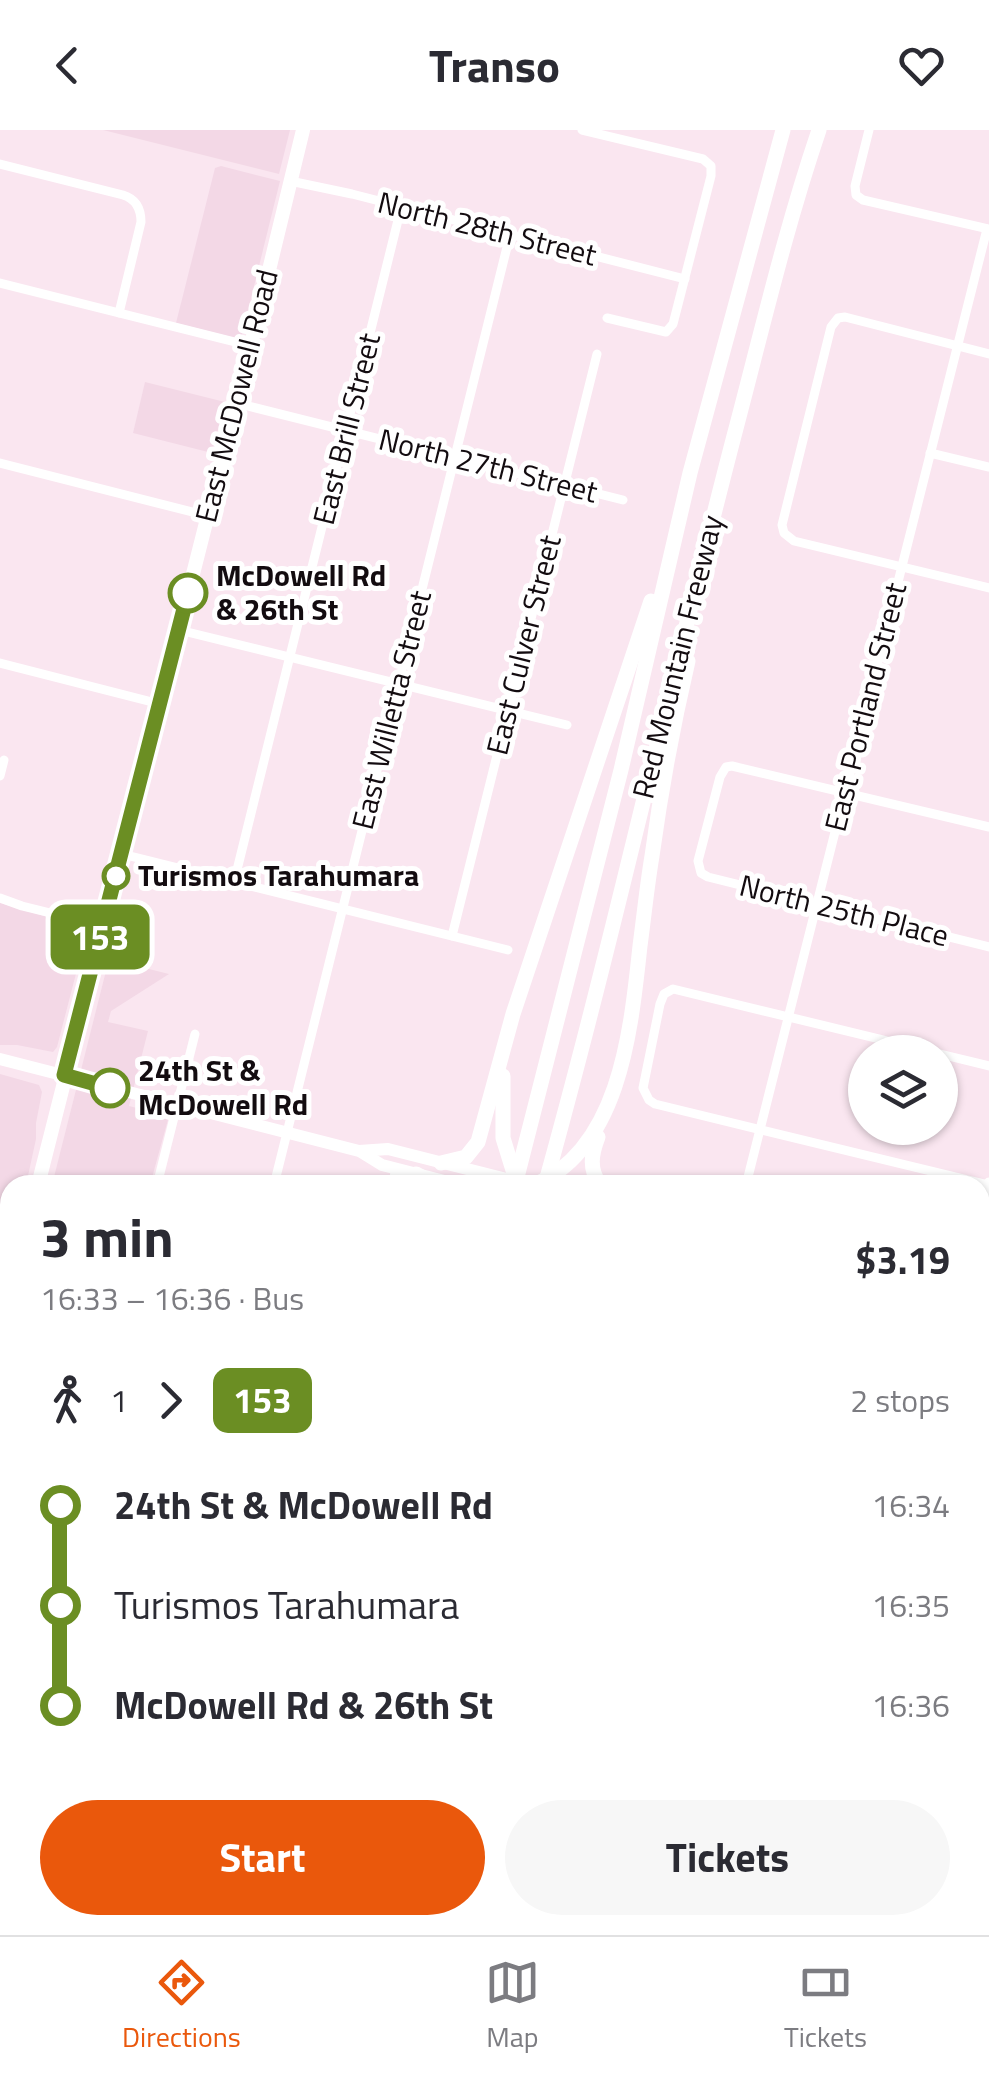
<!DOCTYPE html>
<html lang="en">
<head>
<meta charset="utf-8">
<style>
  body { margin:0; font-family:"Titillium Web",sans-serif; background:#f7f7f7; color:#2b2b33; height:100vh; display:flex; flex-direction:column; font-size:38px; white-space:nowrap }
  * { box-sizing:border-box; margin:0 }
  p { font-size:32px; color:#7c7c81 }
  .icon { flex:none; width:55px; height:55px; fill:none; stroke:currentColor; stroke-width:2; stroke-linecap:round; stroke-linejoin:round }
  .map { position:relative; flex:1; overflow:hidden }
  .sheet { position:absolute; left:0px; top:1045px; width:990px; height:760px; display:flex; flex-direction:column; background:#fff; border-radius:30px 30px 0 0; box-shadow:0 2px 8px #0004 }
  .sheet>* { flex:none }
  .badge { padding:0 20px; border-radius:15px; font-size:35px; line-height:65px }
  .fabs { position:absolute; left:848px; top:905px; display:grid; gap:20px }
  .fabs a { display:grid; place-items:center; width:110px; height:110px; border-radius:50%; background:#fff; box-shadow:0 2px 8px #0004; font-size:50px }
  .map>.badge { position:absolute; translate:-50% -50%; box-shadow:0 0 0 5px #fff }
  .legs { display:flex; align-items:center; gap:15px; height:110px; padding:0 40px; font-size:32px }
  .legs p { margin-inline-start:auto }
  .head { display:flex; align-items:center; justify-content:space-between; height:170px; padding:0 40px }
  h1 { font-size:55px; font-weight:700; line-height:75px }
  .button { display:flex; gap:20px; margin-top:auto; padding:20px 40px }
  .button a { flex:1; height:115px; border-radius:60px; background:#ea580c; color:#fff; font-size:40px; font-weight:700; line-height:115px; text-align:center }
  .button a+a { background:#f7f7f7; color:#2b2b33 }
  ul { padding:0 40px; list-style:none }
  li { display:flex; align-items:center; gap:35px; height:100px; font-size:38px }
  li i { display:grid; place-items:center; width:15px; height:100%; margin:0 12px; background:currentColor }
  li i::after { content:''; width:25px; height:25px; margin:-12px; border:8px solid; border-radius:50%; background:#fff }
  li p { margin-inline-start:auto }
  li:first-child i { background:linear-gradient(#0000 50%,currentColor 0) }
  li:last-child i { background:linear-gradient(currentColor 50%,#0000 0) }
  header { display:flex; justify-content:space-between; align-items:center; height:130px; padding:0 40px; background:#fff; font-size:45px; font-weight:700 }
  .tabs { display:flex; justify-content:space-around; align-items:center; height:140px; border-top:2px solid #e1e1e2; background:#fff; font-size:28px; color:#7c7c81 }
  .tabs a { display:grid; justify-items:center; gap:5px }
  .tabs .selected { color:#ea580c }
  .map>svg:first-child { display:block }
  .built { fill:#f3d8e6 }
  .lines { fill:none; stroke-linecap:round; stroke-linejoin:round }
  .minor { stroke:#fff; stroke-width:9 }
  .tertiary { stroke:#fff; stroke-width:11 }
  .secondary { stroke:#fff; stroke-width:12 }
  .primary { stroke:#fff; stroke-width:14 }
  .motorway { stroke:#fff; stroke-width:15 }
  .line-1-casing { stroke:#fff; stroke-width:22 }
  .line-1 { stroke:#6b8e23; stroke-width:15 }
  .stop-1-dot { fill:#fff; stroke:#6b8e23; stroke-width:5 }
  .labels { text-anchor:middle; stroke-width:10; stroke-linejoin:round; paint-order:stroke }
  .street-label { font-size:30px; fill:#130c10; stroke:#fff }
  .stop-label { font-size:30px; font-weight:bold; fill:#130c10; stroke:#fff; text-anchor:start }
</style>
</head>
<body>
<header><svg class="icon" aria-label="back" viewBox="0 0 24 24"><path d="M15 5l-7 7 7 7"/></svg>Transo<svg class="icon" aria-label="heart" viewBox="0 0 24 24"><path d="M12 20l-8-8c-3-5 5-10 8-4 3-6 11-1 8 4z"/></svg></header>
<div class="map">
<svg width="989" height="1805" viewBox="0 0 989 1805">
  <rect width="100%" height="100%" fill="#fae6f0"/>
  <g class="built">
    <polygon points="103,0 290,0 279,44"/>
    <polygon points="221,36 280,51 242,205 235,208 176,193 215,38"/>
    <polygon points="145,252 225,272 212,323 133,303"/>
    <polygon points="0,773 85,798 86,805 57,917 53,922 17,915 0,915"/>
    <polygon points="109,829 169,844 111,881 108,892 148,901 129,976 169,986 150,1055 52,1055"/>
    <polygon points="0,944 39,955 42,962 36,993 36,1009 26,1055 10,1055 10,1124 0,1167"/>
    <polygon points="0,1419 10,1421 10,1674 0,1672 0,1566 5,1548 0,1546"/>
  </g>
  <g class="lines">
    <g class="minor">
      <polyline points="582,0 703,29 711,36 711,46 673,194 666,202 607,188"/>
      <polyline points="869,0 855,56 856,65 863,70 989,99"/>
      <path d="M0,34L123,65C136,69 141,79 141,92L119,183"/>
      <polyline points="290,51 352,64 685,149"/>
      <polyline points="0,153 251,216"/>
      <polyline points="989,224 845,187 838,188 831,197 782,395 784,403 794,411 989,458"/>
      <polyline points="236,273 623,370"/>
      <polyline points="930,323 989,337"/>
      <polyline points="0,333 208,386"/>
      <polyline points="179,500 567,595"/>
      <polyline points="0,533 160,574"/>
      <polyline points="0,646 4,630"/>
      <polyline points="989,697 732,636 726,637 720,647 698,731 701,743 708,747 989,817"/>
      <polyline points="122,724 508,820"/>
      <polyline points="234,752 401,78"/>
      <polyline points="0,768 22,776 103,796"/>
      <polyline points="452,806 597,224"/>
      <polyline points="933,922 673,859 664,864 660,874 643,958 649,970 655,974 988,1055"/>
      <polyline points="940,924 989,936"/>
      <polyline points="157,1055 195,904"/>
      <polyline points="274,1055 510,105"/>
      <polyline points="392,1055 396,1039"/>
      <polyline points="746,1055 987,99"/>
      <polyline points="0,1417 10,1420"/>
      <polyline points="980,1549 989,1514"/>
      <polyline points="980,1778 989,1781"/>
    </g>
    <g class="tertiary">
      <polyline points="980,1088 989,1053"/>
      <polyline points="794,1805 796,1795"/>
    </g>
    <g class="secondary">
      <polyline points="0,929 359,1021 388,1019 530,1055"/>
      <polyline points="361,1022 382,1035 460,1055"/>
      <polyline points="980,1173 989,1175"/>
    </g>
    <g class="primary">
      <polyline points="38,1055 246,235 303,0"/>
      <polyline points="0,1211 10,1170"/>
    </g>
    <g class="motorway">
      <polyline points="503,946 503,1008 516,1050"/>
      <path d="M598,1007C591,1025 589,1039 600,1055"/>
      <polyline points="441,1033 466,1027 478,1012 513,884 651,471"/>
      <polyline points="416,1044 437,1055"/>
      <polyline points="515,1055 621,640 690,343 783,0"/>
      <path d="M534,1055C621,1018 631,898 640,816C644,786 647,756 652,726C661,660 673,595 688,531"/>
      <path d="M545,1055C614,807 669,555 734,306C761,204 785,100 819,0"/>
      <polyline points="0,1738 10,1739"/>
      <polyline points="0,1775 10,1776"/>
      <polyline points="0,1795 41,1805"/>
      <polyline points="216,1795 262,1801 317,1803"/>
      <polyline points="569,1795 631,1805"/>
      <polyline points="669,1795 703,1805"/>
      <polyline points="701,1795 726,1805"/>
      <polyline points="622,1796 657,1805"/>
      <polyline points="310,1804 365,1795"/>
      <polyline points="383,1805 443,1795"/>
      <polyline points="462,1805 466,1795"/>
    </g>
  </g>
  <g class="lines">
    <g class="line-1-casing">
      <polyline id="line-1" points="110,958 64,945 188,463"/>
    </g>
    <use href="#line-1" class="line-1"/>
  </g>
  <g class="stop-1-dot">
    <circle cx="188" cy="463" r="18"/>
    <circle cx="116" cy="746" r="12"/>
    <circle cx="110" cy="958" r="18"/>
  </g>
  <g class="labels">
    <g class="street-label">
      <text transform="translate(487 99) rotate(14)" y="10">North 28th Street</text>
      <text transform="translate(237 266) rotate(-76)" y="10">East McDowell Road</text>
      <text transform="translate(347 299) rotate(-76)" y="10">East Brill Street</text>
      <text transform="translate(488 336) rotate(14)" y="10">North 27th Street</text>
      <text transform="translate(524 515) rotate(-76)" y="10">East Culver Street</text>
      <text transform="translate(678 527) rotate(-76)" y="10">Red Mountain Freeway</text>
      <text transform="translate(866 577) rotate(-76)" y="10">East Portland Street</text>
      <text transform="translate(392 580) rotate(-76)" y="10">East Willetta Street</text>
      <text transform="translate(844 781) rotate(14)" y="10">North 25th Place</text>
    </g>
    <g class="stop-label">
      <text x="216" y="456">McDowell Rd<tspan x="216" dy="34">&amp; 26th St</tspan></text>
      <text x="138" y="756">Turismos Tarahumara</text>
      <text x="138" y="951">24th St &amp;<tspan x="138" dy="34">McDowell Rd</tspan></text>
    </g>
  </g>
</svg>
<div class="fabs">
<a><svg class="icon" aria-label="layers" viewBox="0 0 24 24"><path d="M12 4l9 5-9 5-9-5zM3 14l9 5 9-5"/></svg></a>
</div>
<b class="badge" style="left:100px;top:807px;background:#6b8e23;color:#fff">153</b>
<section class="sheet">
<div class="head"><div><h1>3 min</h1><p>16:33 – 16:36 · Bus</p></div><b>$3.19</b></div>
<div class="legs"><svg class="icon" aria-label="walk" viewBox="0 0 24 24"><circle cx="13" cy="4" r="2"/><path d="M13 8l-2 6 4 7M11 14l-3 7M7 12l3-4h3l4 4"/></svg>1<svg class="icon" aria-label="forward" viewBox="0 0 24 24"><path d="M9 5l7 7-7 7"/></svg><b class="badge" style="background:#6b8e23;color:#fff">153</b><p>2 stops</p></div>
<ul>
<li><i style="color:#6b8e23"></i><b>24th St &amp; McDowell Rd</b><p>16:34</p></li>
<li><i style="color:#6b8e23"></i><span>Turismos Tarahumara</span><p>16:35</p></li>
<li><i style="color:#6b8e23"></i><b>McDowell Rd &amp; 26th St</b><p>16:36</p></li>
</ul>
<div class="button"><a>Start</a><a>Tickets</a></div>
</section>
</div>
<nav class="tabs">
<a class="selected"><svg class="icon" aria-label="directions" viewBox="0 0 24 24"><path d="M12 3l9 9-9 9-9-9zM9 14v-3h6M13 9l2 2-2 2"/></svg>Directions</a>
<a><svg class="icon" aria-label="map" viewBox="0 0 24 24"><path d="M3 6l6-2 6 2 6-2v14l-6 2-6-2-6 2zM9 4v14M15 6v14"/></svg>Map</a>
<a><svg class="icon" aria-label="tickets" viewBox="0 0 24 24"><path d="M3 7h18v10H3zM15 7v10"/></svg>Tickets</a>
</nav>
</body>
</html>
